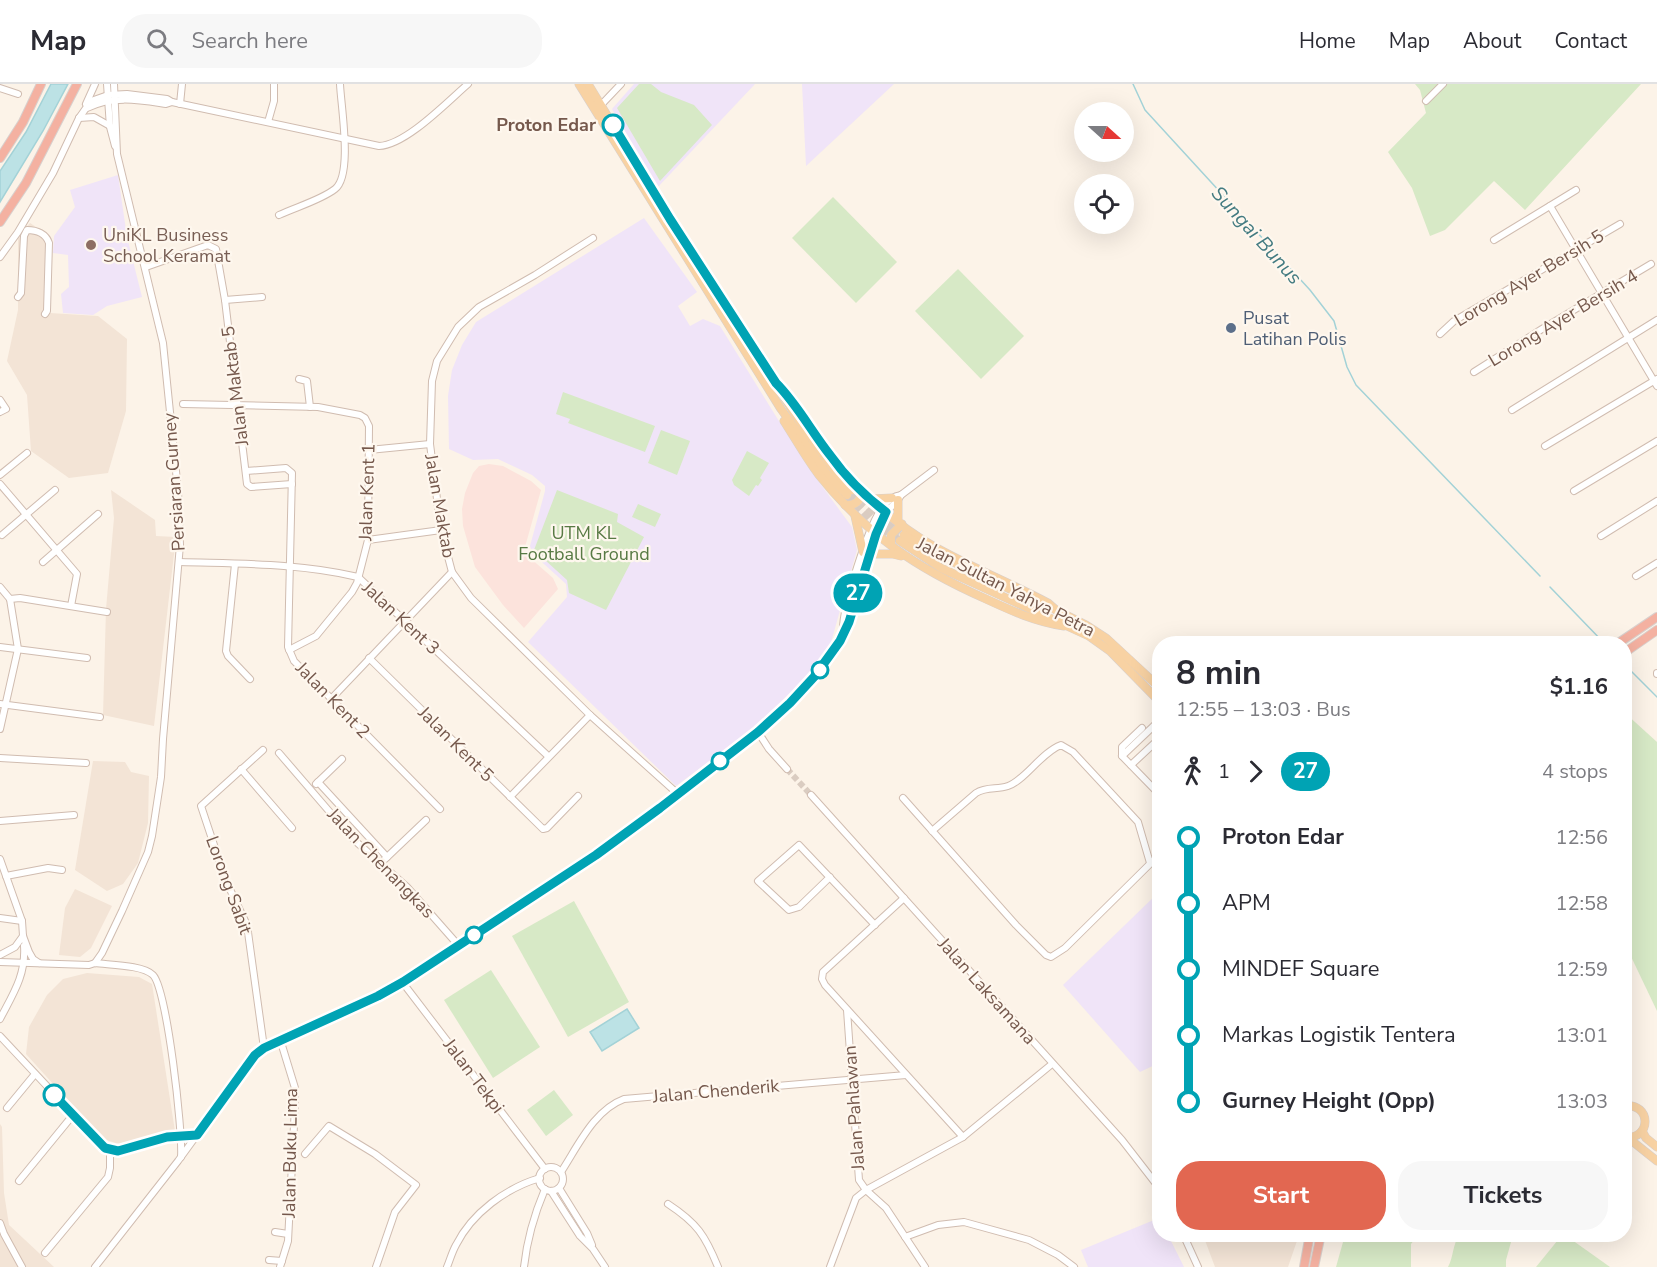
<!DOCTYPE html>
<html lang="en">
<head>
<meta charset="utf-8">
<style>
  body { margin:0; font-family:"Nunito Sans",sans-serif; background:#f7f7f7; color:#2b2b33; height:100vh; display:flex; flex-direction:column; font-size:22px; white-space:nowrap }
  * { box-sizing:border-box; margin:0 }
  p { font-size:20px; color:#7c7c81 }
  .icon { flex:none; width:33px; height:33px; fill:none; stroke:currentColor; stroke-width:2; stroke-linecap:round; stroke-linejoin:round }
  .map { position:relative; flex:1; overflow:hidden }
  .sheet { position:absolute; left:1152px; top:552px; width:480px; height:606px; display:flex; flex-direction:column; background:#fff; border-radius:24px; box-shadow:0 6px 24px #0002 }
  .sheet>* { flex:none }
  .badge { padding:0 12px; border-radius:20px; font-size:21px; line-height:39px }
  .needle { width:39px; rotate:111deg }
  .tools { position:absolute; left:1074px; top:18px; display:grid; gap:12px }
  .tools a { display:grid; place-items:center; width:60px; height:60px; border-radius:50%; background:#fff; box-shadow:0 6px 24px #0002; font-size:30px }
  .map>.badge { position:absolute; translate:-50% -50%; box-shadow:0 0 0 3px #fff }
  .legs { display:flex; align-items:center; gap:9px; height:66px; padding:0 24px; font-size:20px }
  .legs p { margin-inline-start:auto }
  .headline { display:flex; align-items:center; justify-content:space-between; height:102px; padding:0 24px }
  h1 { font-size:33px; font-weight:700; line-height:45px }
  .button { display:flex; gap:12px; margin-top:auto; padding:12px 24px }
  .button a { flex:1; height:69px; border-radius:24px; background:#e26751; color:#fff; font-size:24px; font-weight:700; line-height:69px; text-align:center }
  .button a+a { background:#f7f7f7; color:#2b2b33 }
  ul { padding:0 24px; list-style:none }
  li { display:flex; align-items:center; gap:21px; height:66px; font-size:22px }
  li i { display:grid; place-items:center; width:9px; height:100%; margin:0 8px; background:currentColor }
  li i::after { content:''; width:15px; height:15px; margin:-8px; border:4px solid; border-radius:50%; background:#fff }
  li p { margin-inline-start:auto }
  li:first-child i { background:linear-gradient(#0000 50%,currentColor 0) }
  li:last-child i { background:linear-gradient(currentColor 50%,#0000 0) }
  header { display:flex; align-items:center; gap:36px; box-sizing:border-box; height:84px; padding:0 30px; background:#fff; border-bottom:2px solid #e1e1e2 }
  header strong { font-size:28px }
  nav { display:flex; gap:33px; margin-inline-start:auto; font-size:21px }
  .search { width:420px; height:54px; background:#f7f7f7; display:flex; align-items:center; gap:15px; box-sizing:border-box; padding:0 21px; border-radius:24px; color:#7c7c81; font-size:22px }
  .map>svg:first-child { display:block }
  .residential { fill:#f3e4d6 }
  .commercial { fill:#fce3dc }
  .education { fill:#f0e4f8 }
  .green { fill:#d7e9c6 }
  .water { fill:#bce2e5; stroke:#a3d2d7; stroke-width:1.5 }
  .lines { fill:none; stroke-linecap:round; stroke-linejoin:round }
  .stream { stroke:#a3d2d7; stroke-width:1.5 }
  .minor-tunnel { stroke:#daccc1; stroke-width:6; stroke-dasharray:6 3; stroke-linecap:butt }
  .major-tunnel { stroke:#daccc1; stroke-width:8; stroke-dasharray:8 4; stroke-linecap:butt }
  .minor-casing { stroke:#d0bcb0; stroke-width:8 }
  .major-casing { stroke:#d8d0cd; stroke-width:9 }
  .highway-casing { stroke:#d8d0cd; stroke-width:10 }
  .minor { stroke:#fff; stroke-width:6 }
  .major { stroke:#f8d2a3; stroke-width:8 }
  .highway { stroke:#f4b1a1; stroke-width:8 }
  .line-1-casing { stroke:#fff; stroke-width:14 }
  .line-1 { stroke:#00a3b4; stroke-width:9 }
  .stop-1-dot { fill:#fff; stroke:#00a3b4; stroke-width:3 }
  .education-dot { fill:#8d6e63; stroke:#fef7ee; stroke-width:2 }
  .service-dot { fill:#5c6f8a; stroke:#fef7ee; stroke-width:2 }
  .labels { text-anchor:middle; stroke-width:4.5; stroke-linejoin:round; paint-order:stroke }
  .stop-label { font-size:18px; font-weight:bold; fill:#75584c; stroke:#fef7ee; text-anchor:end }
  .education-label { font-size:18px; fill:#785e54; stroke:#fef7ee; text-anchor:start }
  .street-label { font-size:18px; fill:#75584c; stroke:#fef7ee }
  .service-label { font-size:18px; fill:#4e5e75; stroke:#fef7ee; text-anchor:start }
  .park-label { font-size:18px; fill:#587a44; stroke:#fef7ee }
  .water-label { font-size:20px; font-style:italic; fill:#437b81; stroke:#fef7ee }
</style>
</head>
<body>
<header>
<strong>Map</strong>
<div class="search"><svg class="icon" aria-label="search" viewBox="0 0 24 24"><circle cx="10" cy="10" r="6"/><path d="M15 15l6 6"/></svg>Search here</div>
<nav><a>Home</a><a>Map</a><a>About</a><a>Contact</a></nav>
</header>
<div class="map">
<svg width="1657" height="1183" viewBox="0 0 1657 1183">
  <rect width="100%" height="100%" fill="#fcf3e8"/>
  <g class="residential">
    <polygon points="30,139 51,153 50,229 98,232 127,255 126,327 108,389 69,394 31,367 27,311 7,277 18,226 18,152"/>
    <polygon points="111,406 155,436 156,452 176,453 154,642 103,631 106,525 114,434"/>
    <polygon points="93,677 125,678 131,688 149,692 148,739 138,779 123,800 107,807 75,786"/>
    <polygon points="75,805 112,822 91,864 80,873 59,871 65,824"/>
    <polygon points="87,889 139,893 152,900 175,1047 119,1060 103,1055 26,970 29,943 47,911 63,895"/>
    <polygon points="0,1040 2,1043 4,1109 9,1141 54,1183 0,1183"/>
    <polygon points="1203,1151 1299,1151 1288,1183 1215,1183"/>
  </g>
  <polygon class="commercial" points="489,380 503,382 531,397 541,406 525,463 529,473 553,494 558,505 524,544 503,521 475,483 463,442 462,425 465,409 473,389 479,382"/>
  <g class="education">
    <polygon points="634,0 755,0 657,104 612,25"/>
    <polygon points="802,0 894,0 806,82"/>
    <polygon points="118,91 127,153 142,213 107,222 93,231 63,229 61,210 69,203 68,171 53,169 54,152 75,123 70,106"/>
    <polygon points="644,134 697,208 678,222 690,242 703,235 720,242 805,379 852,443 857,466 830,562 804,595 753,645 676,702 528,558 567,513 566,500 533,470 530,462 545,407 545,402 532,391 498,375 473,376 449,365 448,312 452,286 462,261 476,238"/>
    <polygon points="1159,808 1159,979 1140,988 1063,901"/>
    <polygon points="1159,1134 1160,1150 1168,1151 1184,1183 1088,1183 1081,1166"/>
  </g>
  <g class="green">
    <polygon points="639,0 651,0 661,8 694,21 712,41 660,97 617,24"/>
    <polygon points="1415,0 1641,0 1525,126 1494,97 1445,146 1430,152 1412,104 1388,68 1426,29 1420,6"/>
    <polygon points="833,113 897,178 856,219 792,154"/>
    <polygon points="958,185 1024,252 981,295 915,227"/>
    <polygon points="563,308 655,342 645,368 568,339 570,335 556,330"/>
    <polygon points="661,346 690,357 677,391 648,379"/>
    <polygon points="747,367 769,379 760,394 762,396 758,402 756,401 749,412 734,401 732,396"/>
    <polygon points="557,406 618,430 617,438 644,453 606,526 569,509 567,496 534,466"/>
    <polygon points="638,420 661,430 655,443 632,433"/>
    <polygon points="1625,629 1657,658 1657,927 1625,860"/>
    <polygon points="574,817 629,918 568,953 512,852"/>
    <polygon points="491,886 540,963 493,994 444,916"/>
    <polygon points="554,1006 573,1031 546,1052 527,1026"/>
    <path d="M1460,1150L1513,1151L1506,1176V1183H1448C1454,1172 1452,1161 1460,1150Z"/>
    <polygon points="1345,1151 1418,1151 1411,1160 1411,1183 1336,1183"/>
    <polygon points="1562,1151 1565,1151 1610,1183 1536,1183"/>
  </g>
  <g class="water">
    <polygon points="51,0 68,0 43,47 0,118 0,87 26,48"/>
    <polygon points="627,925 639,944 602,967 590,948"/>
  </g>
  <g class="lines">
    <g class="stream">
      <polyline points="1133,0 1145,26 1310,206 1334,237 1347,283 1356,301 1540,492"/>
      <polyline points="1550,503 1605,560"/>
      <polyline points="1624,580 1657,613"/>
    </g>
    <polyline class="minor-tunnel" points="787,685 811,711"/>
    <g class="major-tunnel">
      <polyline points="852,406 876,430 900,449"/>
      <polyline points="847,411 873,438 900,457"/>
    </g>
    <g class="minor-casing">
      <g id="minor">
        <polyline points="107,0 110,43 115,62"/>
        <polyline points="0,4 18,10"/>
        <polyline points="1426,17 1443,0"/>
        <polyline points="86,20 95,0"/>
        <polyline points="180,20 182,0"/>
        <polyline points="601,21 621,0"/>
        <path d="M87,24C113,11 139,16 166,20L172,18"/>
        <polyline points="79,34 94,33 110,42"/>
        <polyline points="268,38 274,17 274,0"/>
        <polyline points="1550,122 1657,302"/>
        <path d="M279,131C296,123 321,116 335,105C353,91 341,23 340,0"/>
        <polyline points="593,154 535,191 479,223 458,243 437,277 432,297 430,360 441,446 452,488 471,514 590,631 678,710"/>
        <polyline points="1494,156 1576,106"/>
        <path d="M0,173L18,148L53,89L79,34L91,17L108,11L127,10L167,15L172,18L379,62C406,61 447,18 468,0"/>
        <polyline points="146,183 208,161 216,165 225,216 247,400 251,403 292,400"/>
        <path d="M18,213L21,209L24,152L27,146C37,146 46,150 49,159L47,227L45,230"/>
        <polyline points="225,216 262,213"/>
        <polyline points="1440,250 1454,237 1620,140"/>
        <polyline points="1474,288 1542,245 1651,180"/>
        <polyline points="299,295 307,297 310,323"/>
        <polyline points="0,316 6,325 0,328"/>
        <polyline points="183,320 318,323 360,331 365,334 369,342 368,456 357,499 352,508 316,552 289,566"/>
        <polyline points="1512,326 1657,236"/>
        <polyline points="1545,362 1657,295"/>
        <polyline points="369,366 430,360"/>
        <polyline points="246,387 286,384 292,389 288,563 294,577 440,725"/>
        <polyline points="0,391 27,369"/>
        <polyline points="0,400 77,490 71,522"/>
        <polyline points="1574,407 1657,357"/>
        <polyline points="2,451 55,406"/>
        <polyline points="1601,452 1657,417"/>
        <polyline points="368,456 441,446"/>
        <polyline points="43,478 98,430"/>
        <path d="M180,478C240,480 299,479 358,493L548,672"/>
        <polyline points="235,480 226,567 228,572 250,595"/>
        <polyline points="1636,492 1657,479"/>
        <polyline points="0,503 10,515 18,565 0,645"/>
        <polyline points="10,515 20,514 107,528"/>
        <path d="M843,547C842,524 868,443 882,424C887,417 893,412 901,411L934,386"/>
        <polyline points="0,563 87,574"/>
        <polyline points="369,574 543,745 547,744 578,712"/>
        <polyline points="1657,589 1657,590"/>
        <polyline points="331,615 452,488"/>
        <polyline points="0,620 100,633"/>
        <polyline points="1142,644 1122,663 1122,672 1160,711"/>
        <polyline points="758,648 769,665 787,685"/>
        <polyline points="263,666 201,722 226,797 247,841 264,964"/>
        <polyline points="279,669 353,755 407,803 459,862"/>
        <polyline points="1122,672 1160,636"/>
        <polyline points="0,674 86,679"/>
        <polyline points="1131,681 1160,654"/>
        <polyline points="241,685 292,744"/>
        <polyline points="318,698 387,773"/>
        <polyline points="316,700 342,675"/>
        <polyline points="811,711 1122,1056 1160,1105"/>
        <polyline points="510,713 590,631"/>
        <polyline points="903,714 1016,841 1046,871 1051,873 1065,864 1160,770"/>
        <polyline points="0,737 74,731"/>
        <path d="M932,747L976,709C987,702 997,706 1008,702C1024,697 1042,668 1061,661L1073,668L1138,738L1150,779"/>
        <polyline points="0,775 22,837 23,852 29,868 33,875 39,879"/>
        <polyline points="385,775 426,736"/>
        <polyline points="6,792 48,784 62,786"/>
        <polyline points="830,793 799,823 789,826 758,797 799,761 875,841"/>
        <polyline points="904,814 823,888 822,895 825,901 963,1053"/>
        <polyline points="0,834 22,837"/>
        <polyline points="0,871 15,863 23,852"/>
        <path d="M0,878L89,881L95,879C110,881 143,881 153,891C167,905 183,1048 181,1073"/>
        <polyline points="95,879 102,869 122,827 148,768 152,752 161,693 163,655 180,461 178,407 163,259 117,70 114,0"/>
        <polyline points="403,899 545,1085"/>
        <path d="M0,935C13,910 26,891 24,862"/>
        <polyline points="0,952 105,1064 118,1067 167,1053 197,1051"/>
        <polyline points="7,1024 35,990"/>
        <polyline points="305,1070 329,1042 375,1070 416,1101 395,1128 376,1183"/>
        <circle cx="551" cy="1095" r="12"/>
        <path d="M561,1088C578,1062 594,1026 624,1015L906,991"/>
        <polyline points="19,1097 73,1031"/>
        <polyline points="559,1104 587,1149 592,1161"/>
        <polyline points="551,1107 580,1152 593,1165 605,1183"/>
        <path d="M668,1120C697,1139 705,1151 718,1183"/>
        <polyline points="0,1139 4,1150 22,1183"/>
        <polyline points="275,1148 288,1150"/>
        <polyline points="1183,1150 1198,1183"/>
        <polyline points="905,1153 938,1141 964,1138 1029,1156 1058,1171 1074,1183"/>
        <polyline points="45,1169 108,1093 110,1084 110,1066"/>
        <polyline points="269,1176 282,1177"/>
        <polyline points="95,1183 178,1077 255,971 280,955 378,912 427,883 491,839 596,771 661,724 758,648 790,619 815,593 837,563 849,538 878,445 886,428 898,416 901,411"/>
        <polyline points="280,1183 288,1157 295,1022 295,1004 280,955"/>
        <path d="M447,1183C450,1176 452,1168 456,1161C472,1129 506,1104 540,1094"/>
        <path d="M524,1183C527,1155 534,1131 545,1105"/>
        <polyline points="830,1183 856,1114 866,1106 859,1096 847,926"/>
        <polyline points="925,1183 886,1124 866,1106 963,1053 1052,980"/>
      </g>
    </g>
    <g class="major-casing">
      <g id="major">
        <polyline points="579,0 781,325 828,391 847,411"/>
        <polyline points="588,0 670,135 804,344 835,387 852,406"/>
        <path d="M801,331C835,382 879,431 933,462C970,483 1010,499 1048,519L1056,526"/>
        <path d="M784,337C795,354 806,374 819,391C867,451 916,484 986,515C1012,527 1036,538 1064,542"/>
        <polyline points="872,415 892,414"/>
        <polyline points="898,416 898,437"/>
        <path d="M845,421C855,422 861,417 862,407"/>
        <polyline points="855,432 863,468"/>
        <polyline points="904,451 926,465 1018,509"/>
        <polyline points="900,457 941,484 1089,552 1110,567 1160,618"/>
        <polyline points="891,461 891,451 902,440"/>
        <polyline points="869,470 893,470 901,472"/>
        <polyline points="1054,525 1086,541 1106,554 1160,604"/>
        <path d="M1624,1022C1652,1018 1652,1057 1624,1053"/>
        <polyline points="1642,1047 1646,1054 1657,1063"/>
        <polyline points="1630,1053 1632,1057 1657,1077"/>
      </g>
    </g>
    <g class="highway-casing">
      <g id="highway">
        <polyline points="0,74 23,38 41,0"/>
        <polyline points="0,138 26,99 77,0"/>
        <polyline points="1617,560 1657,533"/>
        <polyline points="1624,569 1657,546"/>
        <polyline points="1304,1183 1310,1150"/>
        <polyline points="1314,1183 1321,1150"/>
      </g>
    </g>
    <use href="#minor" class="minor"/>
    <use href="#major" class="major"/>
    <use href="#highway" class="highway"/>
  </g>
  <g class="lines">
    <g class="line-1-casing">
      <path id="line-1" d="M54,1011L105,1064L118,1067L167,1053L197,1051L255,971L264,964L378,912L403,898L596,771L660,724L758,648L790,619L814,593L840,557L849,538L876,450L886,428C866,413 845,392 830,371C811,347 797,320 776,299L670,135L613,41"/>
    </g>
    <use href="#line-1" class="line-1"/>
  </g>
  <g class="stop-1-dot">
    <circle cx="613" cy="41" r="10"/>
    <circle cx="820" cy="586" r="8"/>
    <circle cx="720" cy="677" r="8"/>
    <circle cx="474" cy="851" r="8"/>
    <circle cx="54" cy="1011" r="10"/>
  </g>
  <circle class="education-dot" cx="91" cy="161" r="6"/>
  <circle class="service-dot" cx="1231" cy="244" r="6"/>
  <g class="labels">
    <g class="stop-label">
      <text x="596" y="47">Proton Edar</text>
    </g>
    <g class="education-label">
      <text x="103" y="157">UniKL Business<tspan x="103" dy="21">School Keramat</tspan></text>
    </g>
    <g class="street-label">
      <text transform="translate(1529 194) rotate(-31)" y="6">Lorong Ayer Bersih 5</text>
      <text transform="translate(1563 234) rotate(-31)" y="6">Lorong Ayer Bersih 4</text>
      <text transform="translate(235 302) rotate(-97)" y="6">Jalan Maktab 5</text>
      <text transform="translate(174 398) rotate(-94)" y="6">Persiaran Gurney</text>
      <text transform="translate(367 408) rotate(-88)" y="6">Jalan Kent 1</text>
      <text transform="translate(440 422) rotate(80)" y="6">Jalan Maktab</text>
      <text transform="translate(1006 503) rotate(27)" y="6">Jalan Sultan Yahya Petra</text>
      <text transform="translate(401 534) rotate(43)" y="6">Jalan Kent 3</text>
      <text transform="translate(333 616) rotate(46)" y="6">Jalan Kent 2</text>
      <text transform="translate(456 660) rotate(45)" y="6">Jalan Kent 5</text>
      <text transform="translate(381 779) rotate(46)" y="6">Jalan Chenangkas</text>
      <text transform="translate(229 801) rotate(70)" y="6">Lorong Sabit</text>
      <text transform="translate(987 907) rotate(48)" y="6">Jalan Laksamana</text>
      <text transform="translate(474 992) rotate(53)" y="6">Jalan Tekpi</text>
      <text transform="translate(716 1007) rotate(-5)" y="6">Jalan Chenderik</text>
      <text transform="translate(854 1024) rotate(-94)" y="6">Jalan Pahlawan</text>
      <text transform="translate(290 1069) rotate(-89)" y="6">Jalan Buku Lima</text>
    </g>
    <g class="service-label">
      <text x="1243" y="240">Pusat<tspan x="1243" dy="21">Latihan Polis</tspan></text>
    </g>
    <g class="park-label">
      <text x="584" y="455">UTM KL<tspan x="584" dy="21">Football Ground</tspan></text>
    </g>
    <g class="water-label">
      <text transform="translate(1257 151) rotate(48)" y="7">Sungai Bunus</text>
    </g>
  </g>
</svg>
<div class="tools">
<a><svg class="needle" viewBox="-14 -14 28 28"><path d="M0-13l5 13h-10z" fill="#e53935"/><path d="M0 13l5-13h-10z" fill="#7c7c81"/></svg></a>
<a><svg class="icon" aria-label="locate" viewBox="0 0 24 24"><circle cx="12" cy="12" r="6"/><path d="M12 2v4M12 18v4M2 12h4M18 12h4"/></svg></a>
</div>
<b class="badge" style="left:858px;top:509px;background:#00a3b4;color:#fff">27</b>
<section class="sheet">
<div class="headline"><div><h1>8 min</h1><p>12:55 – 13:03 · Bus</p></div><b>$1.16</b></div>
<div class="legs"><svg class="icon" aria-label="walk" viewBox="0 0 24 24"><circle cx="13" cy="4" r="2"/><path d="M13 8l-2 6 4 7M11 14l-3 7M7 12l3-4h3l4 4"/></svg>1<svg class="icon" aria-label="forward" viewBox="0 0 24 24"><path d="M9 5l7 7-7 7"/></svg><b class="badge" style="background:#00a3b4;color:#fff">27</b><p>4 stops</p></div>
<ul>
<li><i style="color:#00a3b4"></i><b>Proton Edar</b><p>12:56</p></li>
<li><i style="color:#00a3b4"></i><span>APM</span><p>12:58</p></li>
<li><i style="color:#00a3b4"></i><span>MINDEF Square</span><p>12:59</p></li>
<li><i style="color:#00a3b4"></i><span>Markas Logistik Tentera</span><p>13:01</p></li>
<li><i style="color:#00a3b4"></i><b>Gurney Height (Opp)</b><p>13:03</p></li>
</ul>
<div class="button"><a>Start</a><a>Tickets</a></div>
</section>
</div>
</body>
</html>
